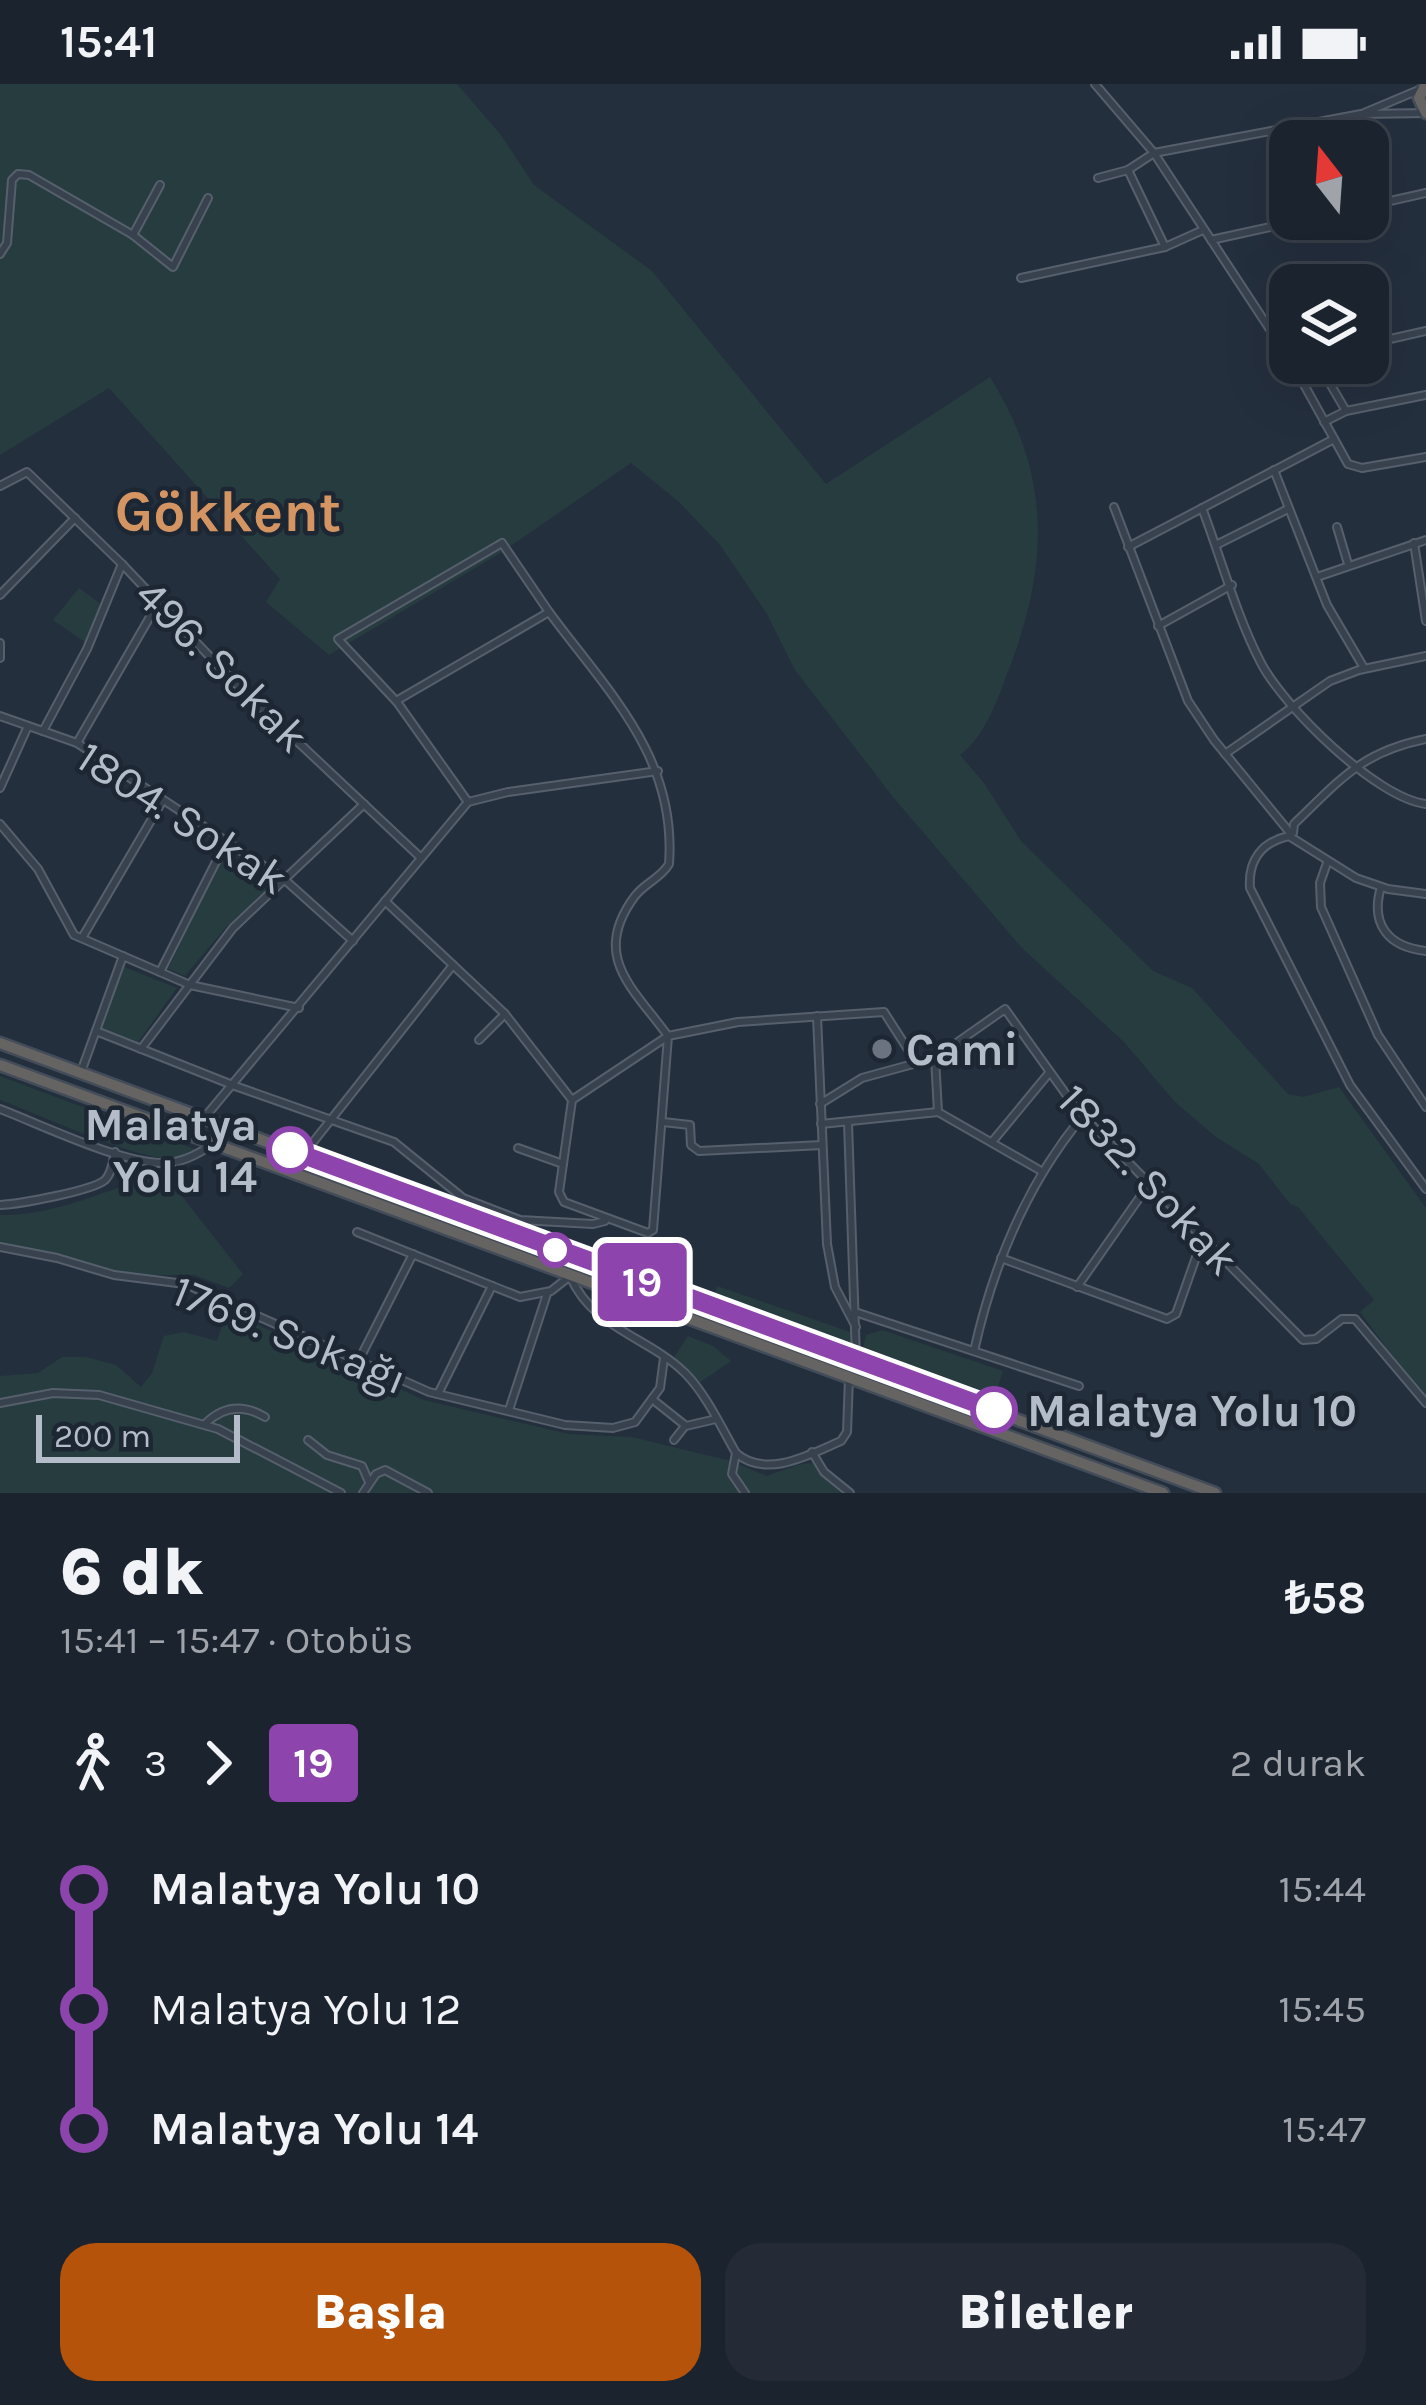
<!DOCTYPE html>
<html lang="tr">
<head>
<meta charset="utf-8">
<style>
  body { margin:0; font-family:Karla,sans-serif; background:#242b36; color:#f1f3f6; height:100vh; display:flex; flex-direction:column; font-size:45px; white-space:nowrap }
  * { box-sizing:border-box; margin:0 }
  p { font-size:39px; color:#a0a4aa }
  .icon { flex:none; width:66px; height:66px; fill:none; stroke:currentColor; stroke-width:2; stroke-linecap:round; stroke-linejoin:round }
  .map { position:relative; height:1409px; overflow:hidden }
  .side { display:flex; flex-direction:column; background:#1b232e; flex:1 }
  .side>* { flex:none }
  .badge { padding:0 24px; border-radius:9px; font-size:42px; line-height:78px }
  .needle { width:78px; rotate:343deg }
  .fabs { position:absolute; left:1269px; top:36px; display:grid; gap:24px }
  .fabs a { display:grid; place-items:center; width:120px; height:120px; border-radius:24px; background:#1b232e; box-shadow:0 12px 48px #0002,0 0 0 3px #39404a; font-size:60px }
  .scale { position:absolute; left:36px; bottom:30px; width:204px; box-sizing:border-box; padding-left:12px; border:6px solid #b4bcc9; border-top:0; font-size:33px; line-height:42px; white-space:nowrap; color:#b4bcc9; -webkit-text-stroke:9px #1d2633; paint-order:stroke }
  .map>.badge { position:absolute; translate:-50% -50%; box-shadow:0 0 0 6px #fff }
  .legs { display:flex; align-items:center; gap:18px; height:132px; padding:0 60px; font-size:39px }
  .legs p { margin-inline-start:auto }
  .headline { display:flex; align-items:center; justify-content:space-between; height:204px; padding:0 60px }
  h1 { font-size:66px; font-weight:800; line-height:90px }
  .cta { display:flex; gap:24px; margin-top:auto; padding:24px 60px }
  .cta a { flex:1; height:138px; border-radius:36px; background:#b45309; color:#fff; font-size:48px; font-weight:800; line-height:138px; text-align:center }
  .cta a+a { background:#242b36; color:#f1f3f6 }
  ul { padding:0 60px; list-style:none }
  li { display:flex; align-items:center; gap:42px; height:120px; font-size:45px }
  li i { display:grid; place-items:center; width:18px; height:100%; margin:0 15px; background:currentColor }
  li i::after { content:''; width:30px; height:30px; margin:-15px; border:9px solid; border-radius:50%; background:#1b232e }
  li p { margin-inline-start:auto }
  li:first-child i { background:linear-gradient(#0000 50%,currentColor 0) }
  li:last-child i { background:linear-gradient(currentColor 50%,#0000 0) }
  .status { display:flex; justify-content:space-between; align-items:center; height:84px; padding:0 60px; background:#1b232e; direction:ltr }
  .status svg { height:33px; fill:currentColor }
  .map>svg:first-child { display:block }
  .green { fill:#263c3f }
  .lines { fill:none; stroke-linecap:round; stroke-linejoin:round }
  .minor-casing { stroke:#565f6c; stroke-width:10 }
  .trunk-casing { stroke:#434c59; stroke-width:15 }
  .minor { stroke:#38414e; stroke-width:6 }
  .trunk { stroke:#656462; stroke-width:10 }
  .line-1-casing { stroke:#fff; stroke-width:27 }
  .line-1 { stroke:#8e44ad; stroke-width:18 }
  .worship-dot { fill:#6b7280; stroke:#1d2633; stroke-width:4.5 }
  .stop-1-dot { fill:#fff; stroke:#8e44ad; stroke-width:6 }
  .labels { text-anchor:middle; stroke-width:9; stroke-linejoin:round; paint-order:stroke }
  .street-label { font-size:45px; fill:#b4bcc9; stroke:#1d2633 }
  .poi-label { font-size:45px; font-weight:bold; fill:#b4bcc9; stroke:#1d2633; text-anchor:start }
  .stop-label { font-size:45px; font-weight:bold; fill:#b4bcc9; stroke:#1d2633; text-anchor:end }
  .district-label { font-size:57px; font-weight:bold; fill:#d59563; stroke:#1d2633 }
</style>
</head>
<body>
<div class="status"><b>15:41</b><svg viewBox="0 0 49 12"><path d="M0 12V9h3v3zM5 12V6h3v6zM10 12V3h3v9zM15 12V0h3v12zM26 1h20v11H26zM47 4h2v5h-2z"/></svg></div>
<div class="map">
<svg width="1426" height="1409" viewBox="0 0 1426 1409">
  <rect width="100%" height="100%" fill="#242f3e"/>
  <g class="green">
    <path d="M0,0H457L501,51L534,101L652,187L826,400L990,293C1053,394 1049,485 1006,593C995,622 984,653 960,671L984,699L1021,757L1153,887L1192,904L1288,1010L1303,1013L1339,1003L1426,1124V1317L1360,1228L1374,1216L1298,1123L1290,1120L1259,1080L1216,1053L1174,1017L1124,958L1021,863L893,713L795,586L767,530L720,461L678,417L631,379L502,468L329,571L266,518L280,495L109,304L0,371Z"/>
    <polygon points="79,504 109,526 92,563 53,536"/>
    <polygon points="224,770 272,800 227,842 185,892 168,885"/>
    <polygon points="124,883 177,904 136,961 100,945"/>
    <path d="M0,992L197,1066C185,1072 174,1076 161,1074C115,1066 45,1033 0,1016Z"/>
    <path d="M156,1090L166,1092L243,1190L229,1204L194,1191H125L66,1173L0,1161V1131C53,1132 106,1107 156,1090Z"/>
    <polygon points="717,1202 853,1249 853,1266 714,1215"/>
    <path d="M227,1227L424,1316L569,1350L632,1353L731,1377L767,1392C822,1372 811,1374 855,1409H0V1292L38,1289L62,1273H86L116,1281L141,1303L152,1289L164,1252L184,1248L217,1257Z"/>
    <polygon points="882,1246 1003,1287 994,1316 862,1268 866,1251"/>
    <polygon points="688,1252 713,1262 731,1277 699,1299 673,1275"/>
  </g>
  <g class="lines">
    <g class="minor-casing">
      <g id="minor">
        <polyline points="1095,0 1154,69 1290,276"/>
        <polyline points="1364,29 1421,5"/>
        <polyline points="1128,86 1165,163"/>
        <polyline points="1098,94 1128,86 1154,69 1361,30 1426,29"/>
        <polyline points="1368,122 1426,109"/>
        <polyline points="133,151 160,101"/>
        <polyline points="1211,156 1307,135"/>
        <polyline points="0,170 7,159 12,96 18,90 29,91 133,151 173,183 208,114"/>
        <polyline points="1021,194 1165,163 1203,146"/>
        <polyline points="1368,260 1426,247"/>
        <polyline points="1292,279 1348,380 1362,384 1426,373"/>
        <polyline points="1318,279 1346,327"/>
        <polyline points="1324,338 1346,327 1426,311"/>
        <polyline points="1274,386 1327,521 1364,584"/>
        <polyline points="0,402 27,388 122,480 230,594 420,773"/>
        <polyline points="1114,423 1188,617 1214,656 1291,750"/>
        <path d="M1202,424C1221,474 1236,531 1261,579C1284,623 1376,714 1426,720"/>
        <polyline points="1337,443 1348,480"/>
        <polygon points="502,459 549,528 396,617 338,555"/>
        <polyline points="1414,459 1426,537"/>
        <polyline points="1216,461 1288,425"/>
        <polyline points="1128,463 1334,355"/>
        <polyline points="1317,493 1426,456"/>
        <polyline points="0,511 75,434"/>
        <polyline points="1158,542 1232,501"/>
        <polyline points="0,559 0,574"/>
        <polyline points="397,618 468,718"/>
        <polyline points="0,632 77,659 285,796 353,857"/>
        <polyline points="43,647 87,565 122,480"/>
        <polyline points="77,659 158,519"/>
        <polyline points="1225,670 1330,597 1359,586 1426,572"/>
        <polyline points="0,704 28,642"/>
        <polyline points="0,740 38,785 74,851 190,901 299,924"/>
        <path d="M1293,749L1294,740C1340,696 1361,668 1426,655"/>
        <polyline points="1327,779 1320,799 1321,823 1378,951 1426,1023"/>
        <path d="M1381,803C1370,840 1388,863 1426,867"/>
        <path d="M1426,810L1388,805L1356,794L1289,752C1262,758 1248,776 1250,804L1350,1001L1426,1105"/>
        <path d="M385,817L505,930L572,1016L559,1108L564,1118L648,1149L653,1146L668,952C633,904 590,872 635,812C645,799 661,794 669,780C677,673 608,608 549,528"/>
        <polyline points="82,854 163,716"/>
        <polyline points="160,888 226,758"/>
        <polyline points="817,932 827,1160 835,1203 856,1243"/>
        <polyline points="96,947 235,1002 394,1058 463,1114 520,1136 593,1140 605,1137"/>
        <polyline points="479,956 505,930"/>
        <polyline points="141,965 233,844 364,720"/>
        <polyline points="935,974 938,1028"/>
        <polyline points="81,988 123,872"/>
        <polyline points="572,1016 668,952 738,938 884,928 916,978"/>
        <polyline points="820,1020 862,994 935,974 1005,925 1078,1027 1303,1256 1316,1255 1342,1235 1355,1235 1426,1319"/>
        <path d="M0,1025C42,1041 124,1081 166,1079C183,1078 197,1071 211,1061"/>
        <polyline points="205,1033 468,718 508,708 658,687"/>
        <polyline points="663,1038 690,1041 691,1061 699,1067 822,1061"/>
        <polyline points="848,1038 856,1274"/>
        <polyline points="821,1040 938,1028 1043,1088"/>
        <polyline points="992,1058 1049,989"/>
        <polyline points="518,1064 563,1080"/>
        <polyline points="303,1071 453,881"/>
        <path d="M0,1121C19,1120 92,1107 105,1096C112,1089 113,1077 115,1068"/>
        <path d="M357,1148L520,1213L551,1207L570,1192C593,1245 647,1252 685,1289C706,1310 721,1343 736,1369L732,1390L745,1409"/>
        <polyline points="0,1163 57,1174 114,1191 185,1200 429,1308 565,1341 613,1344 635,1338 660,1304 664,1274"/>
        <polyline points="1001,1174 1167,1235 1176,1230 1202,1156"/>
        <polyline points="1077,1203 1149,1100"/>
        <polyline points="855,1228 1079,1302"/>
        <path d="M974,1267C993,1182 1026,1101 1082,1033"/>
        <polyline points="359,1276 413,1170"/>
        <polyline points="438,1310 492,1202"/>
        <polyline points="652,1315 686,1342 716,1335"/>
        <polyline points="0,1319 53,1309 99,1311 218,1345 341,1409"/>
        <polyline points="509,1326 547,1210"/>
        <path d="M205,1340C223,1322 243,1320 265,1333"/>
        <polyline points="308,1356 327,1371 362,1382 369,1398"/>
        <polyline points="674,1356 685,1342"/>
        <polyline points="812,1368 824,1388 850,1409"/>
        <path d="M736,1369C766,1395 809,1371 841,1357L847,1348L849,1294"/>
        <polyline points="363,1409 376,1390 385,1386 428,1409"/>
      </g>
    </g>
    <g class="trunk-casing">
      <g id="trunk">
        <polyline points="1426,0 1419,14 1426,29"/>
        <polyline points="0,959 1215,1409"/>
        <polyline points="0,981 1163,1409"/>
      </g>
    </g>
    <use href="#minor" class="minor"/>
    <use href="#trunk" class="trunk"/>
  </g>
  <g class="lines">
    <g class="line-1-casing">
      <polyline id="line-1" points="290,1066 994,1326"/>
    </g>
    <use href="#line-1" class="line-1"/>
  </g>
  <circle class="worship-dot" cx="882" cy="965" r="12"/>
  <g class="stop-1-dot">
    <circle cx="290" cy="1066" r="21"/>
    <circle cx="555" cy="1166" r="15"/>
    <circle cx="994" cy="1326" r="21"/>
  </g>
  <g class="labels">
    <g class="street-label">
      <text transform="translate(223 581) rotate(45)" y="16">496. Sokak</text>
      <text transform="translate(183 733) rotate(33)" y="16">1804. Sokak</text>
      <text transform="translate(1149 1095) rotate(47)" y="16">1832. Sokak</text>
      <text transform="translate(290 1250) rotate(22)" y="16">1769. Sokağı</text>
    </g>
    <g class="poi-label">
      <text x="906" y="981">Cami</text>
    </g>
    <g class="stop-label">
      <text x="257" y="1056">Malatya<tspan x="257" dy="52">Yolu 14</tspan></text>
      <text x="1027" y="1342" text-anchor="start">Malatya Yolu 10</text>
    </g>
    <g class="district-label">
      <text x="228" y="447">Gökkent</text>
    </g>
  </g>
</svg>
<div class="fabs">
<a><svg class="needle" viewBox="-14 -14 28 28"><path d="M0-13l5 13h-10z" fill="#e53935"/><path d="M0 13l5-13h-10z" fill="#a0a4aa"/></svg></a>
<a><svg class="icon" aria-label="layers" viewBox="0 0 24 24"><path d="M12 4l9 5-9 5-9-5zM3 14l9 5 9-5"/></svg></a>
</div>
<div class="scale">200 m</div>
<b class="badge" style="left:642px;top:1198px;background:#8e44ad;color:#fff">19</b>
</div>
<section class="side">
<div class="headline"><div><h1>6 dk</h1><p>15:41 – 15:47 · Otobüs</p></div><b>₺58</b></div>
<div class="legs"><svg class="icon" aria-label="walk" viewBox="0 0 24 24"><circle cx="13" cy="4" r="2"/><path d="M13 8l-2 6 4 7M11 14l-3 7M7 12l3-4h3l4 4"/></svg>3<svg class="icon" aria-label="forward" viewBox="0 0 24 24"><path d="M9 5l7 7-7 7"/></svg><b class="badge" style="background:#8e44ad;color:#fff">19</b><p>2 durak</p></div>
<ul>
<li><i style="color:#8e44ad"></i><b>Malatya Yolu 10</b><p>15:44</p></li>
<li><i style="color:#8e44ad"></i><span>Malatya Yolu 12</span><p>15:45</p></li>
<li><i style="color:#8e44ad"></i><b>Malatya Yolu 14</b><p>15:47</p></li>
</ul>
<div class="cta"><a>Başla</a><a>Biletler</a></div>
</section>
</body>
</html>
